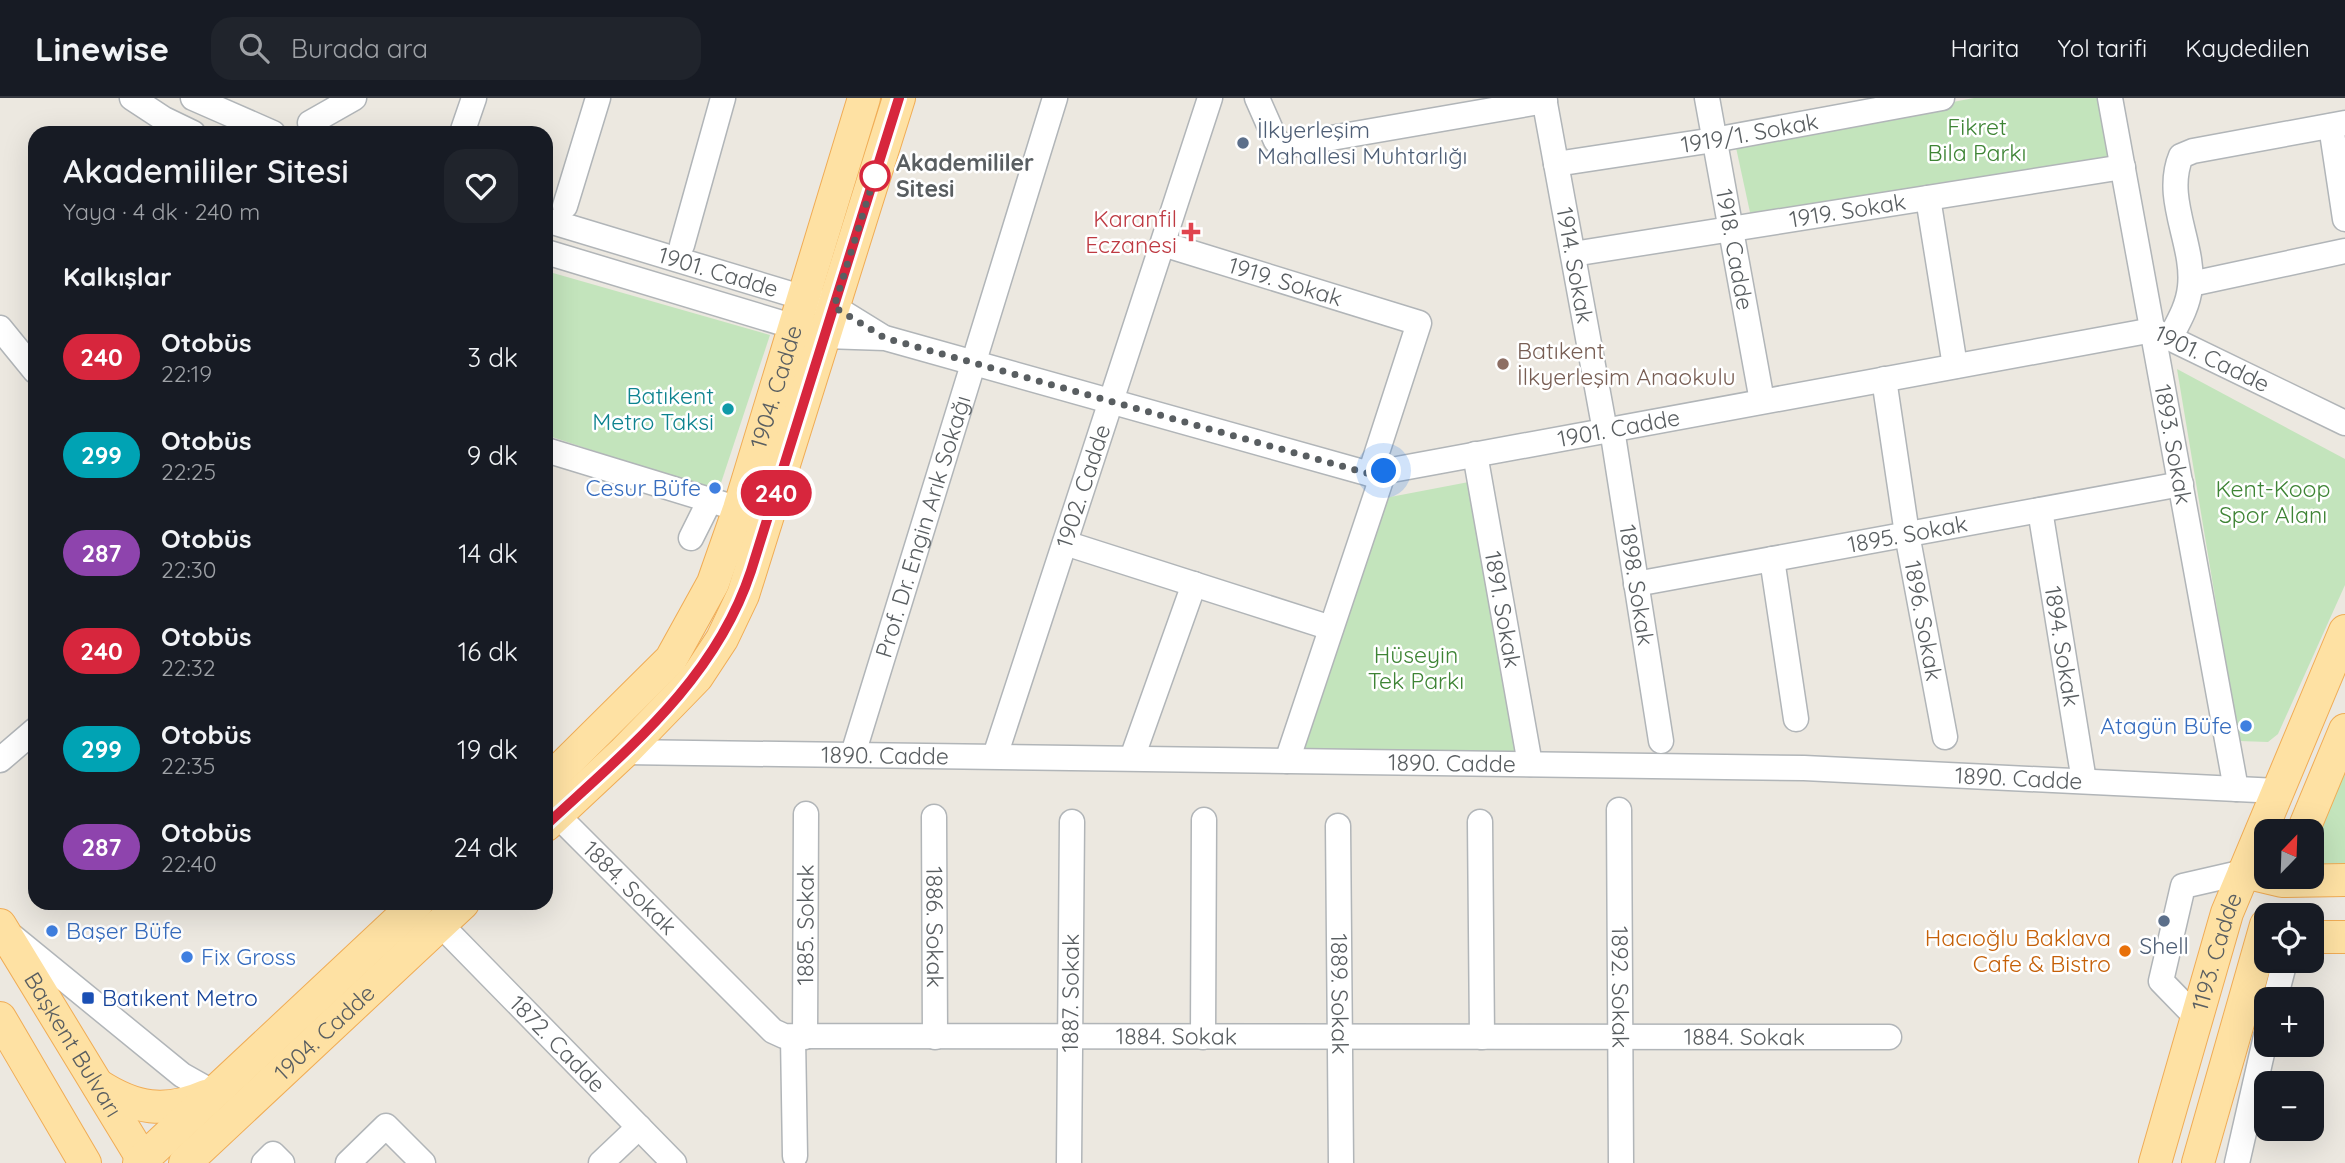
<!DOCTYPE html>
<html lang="tr">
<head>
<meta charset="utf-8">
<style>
  body { margin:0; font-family:Quicksand,sans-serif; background:#20242c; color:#f1f3f6; height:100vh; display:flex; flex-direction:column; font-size:26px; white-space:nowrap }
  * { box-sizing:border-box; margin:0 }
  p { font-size:23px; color:#9ea1a6 }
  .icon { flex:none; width:38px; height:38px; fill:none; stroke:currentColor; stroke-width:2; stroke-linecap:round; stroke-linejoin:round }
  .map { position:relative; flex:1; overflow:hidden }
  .drawer { position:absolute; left:28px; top:28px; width:525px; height:784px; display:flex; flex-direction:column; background:#171b24; border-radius:21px; box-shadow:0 7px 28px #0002 }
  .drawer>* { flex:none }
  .badge { padding:0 14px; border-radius:23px; font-size:24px; line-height:46px }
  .needle { width:46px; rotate:23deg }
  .fabs { position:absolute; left:2254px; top:721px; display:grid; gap:14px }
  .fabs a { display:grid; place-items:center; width:70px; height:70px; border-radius:14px; background:#171b24; box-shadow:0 7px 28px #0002; font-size:35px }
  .you { position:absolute; width:35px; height:35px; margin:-18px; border:5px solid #fff; border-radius:50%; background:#1a73e8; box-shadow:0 0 0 10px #1a73e833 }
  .map>.badge { position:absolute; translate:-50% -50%; box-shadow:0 0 0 4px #fff }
  h2 { padding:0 35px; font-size:26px; line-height:63px }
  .round { display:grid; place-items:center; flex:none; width:74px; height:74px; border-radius:21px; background:#20242c }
  .summary { display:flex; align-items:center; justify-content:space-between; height:119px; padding:0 35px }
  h1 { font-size:33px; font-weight:600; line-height:52px }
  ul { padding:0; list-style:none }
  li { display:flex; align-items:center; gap:21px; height:98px; padding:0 35px }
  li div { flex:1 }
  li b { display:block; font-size:26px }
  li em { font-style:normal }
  li .badge { min-width:77px; font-weight:700; text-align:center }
  header { display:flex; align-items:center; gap:42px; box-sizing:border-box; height:98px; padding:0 35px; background:#171b24; border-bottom:2px solid #363941 }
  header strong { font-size:33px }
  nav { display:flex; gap:38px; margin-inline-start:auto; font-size:24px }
  .search { width:490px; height:63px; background:#20242c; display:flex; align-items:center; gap:18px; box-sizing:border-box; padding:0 24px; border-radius:21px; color:#9ea1a6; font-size:26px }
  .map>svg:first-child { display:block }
  .green { fill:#c3e4bc }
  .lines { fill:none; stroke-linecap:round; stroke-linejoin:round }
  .minor-casing { stroke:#b1b5b8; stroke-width:27 }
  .major-casing { stroke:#f0ac55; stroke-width:34 }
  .minor { stroke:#fff; stroke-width:24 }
  .major { stroke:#fee1a3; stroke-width:32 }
  .line-casing { stroke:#fff; stroke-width:16 }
  .line { stroke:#d7263d; stroke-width:10 }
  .walk { stroke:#595e61; stroke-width:7; stroke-dasharray:0 12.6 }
  .service-dot { fill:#5c6f8a; stroke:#fff; stroke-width:2.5 }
  .stop-dot { fill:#fff; stroke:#d7263d; stroke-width:3.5 }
  .health-dot { fill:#e0444e; stroke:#fff; stroke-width:2.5 }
  .education-dot { fill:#8d6e63; stroke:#fff; stroke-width:2.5 }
  .culture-dot { fill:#0f9aa8; stroke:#fff; stroke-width:2.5 }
  .shop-dot { fill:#3f7fe0; stroke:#fff; stroke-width:2.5 }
  .food-dot { fill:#e8710a; stroke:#fff; stroke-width:2.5 }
  .transit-dot { fill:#1a4fb4; stroke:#fff; stroke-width:2.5 }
  .labels { text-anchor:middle; stroke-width:5; stroke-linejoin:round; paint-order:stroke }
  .park-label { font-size:23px; fill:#3e8435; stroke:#fff }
  .service-label { font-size:23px; fill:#4e5e75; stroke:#fff; text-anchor:start }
  .street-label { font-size:23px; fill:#595e61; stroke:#fff }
  .stop-label { font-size:23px; font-weight:bold; fill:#595e61; stroke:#fff; text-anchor:start }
  .health-label { font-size:23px; fill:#be3a42; stroke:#fff; text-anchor:end }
  .education-label { font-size:23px; fill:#785e54; stroke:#fff; text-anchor:start }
  .culture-label { font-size:23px; fill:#0d838f; stroke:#fff; text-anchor:end }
  .shop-label { font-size:23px; fill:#366cbe; stroke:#fff; text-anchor:end }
  .food-label { font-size:23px; fill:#c56008; stroke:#fff; text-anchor:end }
  .transit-label { font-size:23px; fill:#164399; stroke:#fff; text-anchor:start }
</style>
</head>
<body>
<header>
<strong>Linewise</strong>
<div class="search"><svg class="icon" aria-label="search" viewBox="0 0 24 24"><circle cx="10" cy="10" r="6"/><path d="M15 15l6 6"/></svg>Burada ara</div>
<nav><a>Harita</a><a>Yol tarifi</a><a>Kaydedilen</a></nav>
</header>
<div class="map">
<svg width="2345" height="1065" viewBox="0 0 2345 1065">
  <rect width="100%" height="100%" fill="#ece8e0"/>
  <g class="green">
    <polygon points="1974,0 2103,0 2111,60 1751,119 1735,45"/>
    <polygon points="546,173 770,237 718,394 546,337"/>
    <polygon points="2177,271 2345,361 2345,487 2278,636 2268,644 2239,643"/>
    <polygon points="1474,383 1515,654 1294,657 1385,400"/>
    <polygon points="2345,653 2345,768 2320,769 2312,759 2312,733"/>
  </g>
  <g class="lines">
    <g class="minor-casing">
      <g id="minor">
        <polyline points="132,0 164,21 193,35"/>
        <polyline points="193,0 273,35"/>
        <polyline points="1257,0 1276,43 1285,48 1545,3"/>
        <path id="s1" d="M1544,0L1605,333"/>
        <path id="s2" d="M1707,0L1762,303"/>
        <path id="s3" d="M2110,0L2236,691"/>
        <polyline points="310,25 354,0"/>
        <polyline points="2331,28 2345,121"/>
        <polyline points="462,35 474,0"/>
        <path id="s4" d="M1556,66L1714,42L1942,0"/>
        <polyline points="1928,100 1955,268"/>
        <polyline points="565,108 598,0"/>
        <path id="s5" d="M546,122L834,209L881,238"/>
        <path id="s6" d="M1163,146L1419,225L1370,376"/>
        <polyline points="682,147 723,0"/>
        <path id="s7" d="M546,154L825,238L885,240L1370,376L2153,232L2345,325"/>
        <path id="s8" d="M1573,156L2123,69"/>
        <polyline points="2191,186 2345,153"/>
        <polyline points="0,230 35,273"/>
        <path d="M2170,240C2179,223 2188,208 2190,189C2195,146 2163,101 2181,58L2193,53L2345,25"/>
        <path id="s9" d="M1884,281L1907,436L1945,639"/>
        <path id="s10" d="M1612,331L1661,643"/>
        <polyline points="546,352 739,411"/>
        <path id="s11" d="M1475,356L1530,666"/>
        <path id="s12" d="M2040,412L2084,683"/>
        <polyline points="691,440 710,402"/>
        <polyline points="1065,445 1331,530"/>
        <polyline points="1772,461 1796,621"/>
        <path id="s13" d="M1636,486L2181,386"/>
        <path id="s14" d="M624,654L1804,670L2278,693"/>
        <path id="s15" d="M853,656L1055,0"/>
        <path id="s16" d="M995,658L1210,0"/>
        <polyline points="1132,660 1194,486"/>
        <polyline points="0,662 35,632"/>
        <polyline points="1287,663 1384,373"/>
        <path id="s17" d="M1619,712L1621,1065"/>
        <path id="s18" d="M557,717L773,933L784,938L1889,939"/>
        <path id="s19" d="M934,719L935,939"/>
        <polyline points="1480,724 1482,939"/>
        <path id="s20" d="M1338,728L1341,1065"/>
        <path id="s21" d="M440,826L674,1065"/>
        <polyline points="13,839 182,977 214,995"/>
        <polyline points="2275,901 2285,863"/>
        <polyline points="2196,919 2161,883 2183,788 2244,774"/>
        <polyline points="793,939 795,1058"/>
        <path id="s22" d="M805,939L806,716"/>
        <polyline points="1203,939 1204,722"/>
        <polyline points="264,1065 273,1056 282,1065"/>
        <polyline points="348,1065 386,1028 423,1065"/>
        <polyline points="601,1065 639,1029"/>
        <path id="s23" d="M1069,1065L1072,724"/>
        <polyline points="2237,1065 2266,938"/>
      </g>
    </g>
    <g class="major-casing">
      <g id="major">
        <path id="s24" d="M546,685L671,561L713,485L739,411L864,0"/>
        <polyline points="546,727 624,654 697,579 722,541 743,497 899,0"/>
        <polyline points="2303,733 2345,632"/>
        <polyline points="2244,774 2282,783 2345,782"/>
        <path id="s25" d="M0,827L145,1065"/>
        <polyline points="2312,839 2345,839"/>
        <polyline points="0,920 85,1065"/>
        <path d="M98,987C135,1011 165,1016 206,998"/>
        <polyline points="139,1065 417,805"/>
        <path id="s26" d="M185,1065L463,805"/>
        <path id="s27" d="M2155,1065L2227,815L2345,533"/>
        <polyline points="2198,1065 2266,827"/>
      </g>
    </g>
    <use href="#minor" class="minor"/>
    <use href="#major" class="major"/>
  </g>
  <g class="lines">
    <g class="line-casing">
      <path id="line" d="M546,727C628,651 715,582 751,473L899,0"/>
    </g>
    <use href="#line" class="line"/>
    <polyline class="walk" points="875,78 876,74 834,209 885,240 1370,376 1384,373"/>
  </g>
  <g class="service-dot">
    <circle cx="1243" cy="45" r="7"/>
    <circle cx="2164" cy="823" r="7"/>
  </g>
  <circle class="stop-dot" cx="875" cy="78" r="14"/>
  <path class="health-dot" d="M1187.5 123.5h7v7h7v7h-7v7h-7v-7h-7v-7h7z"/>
  <circle class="education-dot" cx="1503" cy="266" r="7"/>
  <circle class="culture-dot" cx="728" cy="311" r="7"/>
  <g class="shop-dot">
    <circle cx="715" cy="390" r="7"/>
    <circle cx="2246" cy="628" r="7"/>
    <circle cx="52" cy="833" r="7"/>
    <circle cx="187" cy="859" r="7"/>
  </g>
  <circle class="food-dot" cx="2125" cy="853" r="7"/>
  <rect class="transit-dot" x="81" y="893" width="14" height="14" rx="3.5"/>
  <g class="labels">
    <g class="park-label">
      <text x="1977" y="37">Fikret<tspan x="1977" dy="26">Bila Parkı</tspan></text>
      <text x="2273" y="399">Kent-Koop<tspan x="2273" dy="26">Spor Alanı</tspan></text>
      <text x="1416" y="565">Hüseyin<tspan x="1416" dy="26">Tek Parkı</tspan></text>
    </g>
    <g class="service-label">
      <text x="1257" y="40">İlkyerleşim<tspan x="1257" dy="26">Mahallesi Muhtarlığı</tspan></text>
      <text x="2164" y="856" text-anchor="middle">Shell</text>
    </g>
    <g class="street-label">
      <text dy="8" stroke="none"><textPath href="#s4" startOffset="196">1919/1. Sokak</textPath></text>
      <text dy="8" stroke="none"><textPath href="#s8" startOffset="278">1919. Sokak</textPath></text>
      <text dy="8" stroke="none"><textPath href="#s2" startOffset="154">1918. Cadde</textPath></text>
      <text dy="8" stroke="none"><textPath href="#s1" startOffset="170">1914. Sokak</textPath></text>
      <text dy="8" stroke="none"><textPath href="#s5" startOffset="180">1901. Cadde</textPath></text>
      <text dy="8" stroke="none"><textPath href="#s6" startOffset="128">1919. Sokak</textPath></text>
      <text dy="8" stroke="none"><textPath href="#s7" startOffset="1717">1901. Cadde</textPath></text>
      <text dy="8" stroke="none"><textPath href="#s24" startOffset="469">1904. Cadde</textPath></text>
      <text dy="8" stroke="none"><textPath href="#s7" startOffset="1108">1901. Cadde</textPath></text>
      <text dy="8" stroke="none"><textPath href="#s3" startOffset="352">1893. Sokak</textPath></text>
      <text dy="8" stroke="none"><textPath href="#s16" startOffset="284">1902. Cadde</textPath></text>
      <text dy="8" stroke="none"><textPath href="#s15" startOffset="238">Prof. Dr. Engin Arık Sokağı</textPath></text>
      <text dy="8" stroke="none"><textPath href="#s13" startOffset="276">1895. Sokak</textPath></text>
      <text dy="8" stroke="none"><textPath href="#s10" startOffset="158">1898. Sokak</textPath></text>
      <text dy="8" stroke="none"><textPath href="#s11" startOffset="158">1891. Sokak</textPath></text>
      <text dy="8" stroke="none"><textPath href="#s9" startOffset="245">1896. Sokak</textPath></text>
      <text dy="8" stroke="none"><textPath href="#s12" startOffset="138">1894. Sokak</textPath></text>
      <text dy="8" stroke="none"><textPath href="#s14" startOffset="261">1890. Cadde</textPath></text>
      <text dy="8" stroke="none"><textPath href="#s14" startOffset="828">1890. Cadde</textPath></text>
      <text dy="8" stroke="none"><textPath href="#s14" startOffset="1395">1890. Cadde</textPath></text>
      <text dy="8" stroke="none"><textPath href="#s18" startOffset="103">1884. Sokak</textPath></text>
      <text dy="8" stroke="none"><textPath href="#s22" startOffset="112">1885. Sokak</textPath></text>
      <text dy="8" stroke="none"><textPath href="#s19" startOffset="110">1886. Sokak</textPath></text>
      <text dy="8" stroke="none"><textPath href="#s27" startOffset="220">1193. Cadde</textPath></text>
      <text dy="8" stroke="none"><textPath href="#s17" startOffset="177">1892. Sokak</textPath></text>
      <text dy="8" stroke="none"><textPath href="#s23" startOffset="170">1887. Sokak</textPath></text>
      <text dy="8" stroke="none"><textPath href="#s20" startOffset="168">1889. Sokak</textPath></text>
      <text dy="8" stroke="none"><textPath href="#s26" startOffset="191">1904. Cadde</textPath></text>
      <text dy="8" stroke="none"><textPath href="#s18" startOffset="710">1884. Sokak</textPath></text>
      <text dy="8" stroke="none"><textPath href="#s18" startOffset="1278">1884. Sokak</textPath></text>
      <text dy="8" stroke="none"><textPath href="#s25" startOffset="140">Başkent Bulvarı</textPath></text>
      <text dy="8" stroke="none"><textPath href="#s21" startOffset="168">1872. Cadde</textPath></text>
    </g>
    <g class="stop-label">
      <text x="896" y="73">Akademililer<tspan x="896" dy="26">Sitesi</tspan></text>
    </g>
    <g class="health-label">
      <text x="1177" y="129">Karanfil<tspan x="1177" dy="26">Eczanesi</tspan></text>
    </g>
    <g class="education-label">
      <text x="1517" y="261">Batıkent<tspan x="1517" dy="26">İlkyerleşim Anaokulu</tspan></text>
    </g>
    <g class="culture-label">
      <text x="714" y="306">Batıkent<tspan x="714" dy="26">Metro Taksi</tspan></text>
    </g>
    <g class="shop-label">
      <text x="701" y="398">Cesur Büfe</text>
      <text x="2232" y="636">Atagün Büfe</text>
      <text x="66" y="841" text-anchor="start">Başer Büfe</text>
      <text x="201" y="867" text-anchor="start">Fix Gross</text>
    </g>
    <g class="food-label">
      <text x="2111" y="848">Hacıoğlu Baklava<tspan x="2111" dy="26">Cafe &amp; Bistro</tspan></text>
    </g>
    <g class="transit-label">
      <text x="102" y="908">Batıkent Metro</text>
    </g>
  </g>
</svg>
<div class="fabs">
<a><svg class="needle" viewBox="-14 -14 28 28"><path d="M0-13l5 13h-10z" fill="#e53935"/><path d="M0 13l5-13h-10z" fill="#9ea1a6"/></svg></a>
<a><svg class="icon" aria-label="locate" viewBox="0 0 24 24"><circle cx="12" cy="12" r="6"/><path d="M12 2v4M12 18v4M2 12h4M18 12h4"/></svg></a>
<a>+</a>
<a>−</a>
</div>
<div class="you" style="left:1384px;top:373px"></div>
<b class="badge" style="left:776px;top:395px;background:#d7263d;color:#fff">240</b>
<section class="drawer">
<div class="summary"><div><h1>Akademililer Sitesi</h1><p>Yaya · 4 dk · 240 m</p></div><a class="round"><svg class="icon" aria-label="heart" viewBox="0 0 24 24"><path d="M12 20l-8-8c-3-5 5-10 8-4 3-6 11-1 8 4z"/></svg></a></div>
<h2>Kalkışlar</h2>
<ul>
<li><span class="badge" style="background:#d7263d;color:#fff">240</span><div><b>Otobüs</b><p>22:19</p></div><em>3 dk</em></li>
<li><span class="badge" style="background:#00a3b4;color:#fff">299</span><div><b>Otobüs</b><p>22:25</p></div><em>9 dk</em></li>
<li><span class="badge" style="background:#8e44ad;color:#fff">287</span><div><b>Otobüs</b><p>22:30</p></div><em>14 dk</em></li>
<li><span class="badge" style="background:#d7263d;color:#fff">240</span><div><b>Otobüs</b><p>22:32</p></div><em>16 dk</em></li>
<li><span class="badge" style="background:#00a3b4;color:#fff">299</span><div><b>Otobüs</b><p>22:35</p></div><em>19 dk</em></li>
<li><span class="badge" style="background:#8e44ad;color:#fff">287</span><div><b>Otobüs</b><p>22:40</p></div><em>24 dk</em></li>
</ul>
</section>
</div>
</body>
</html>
